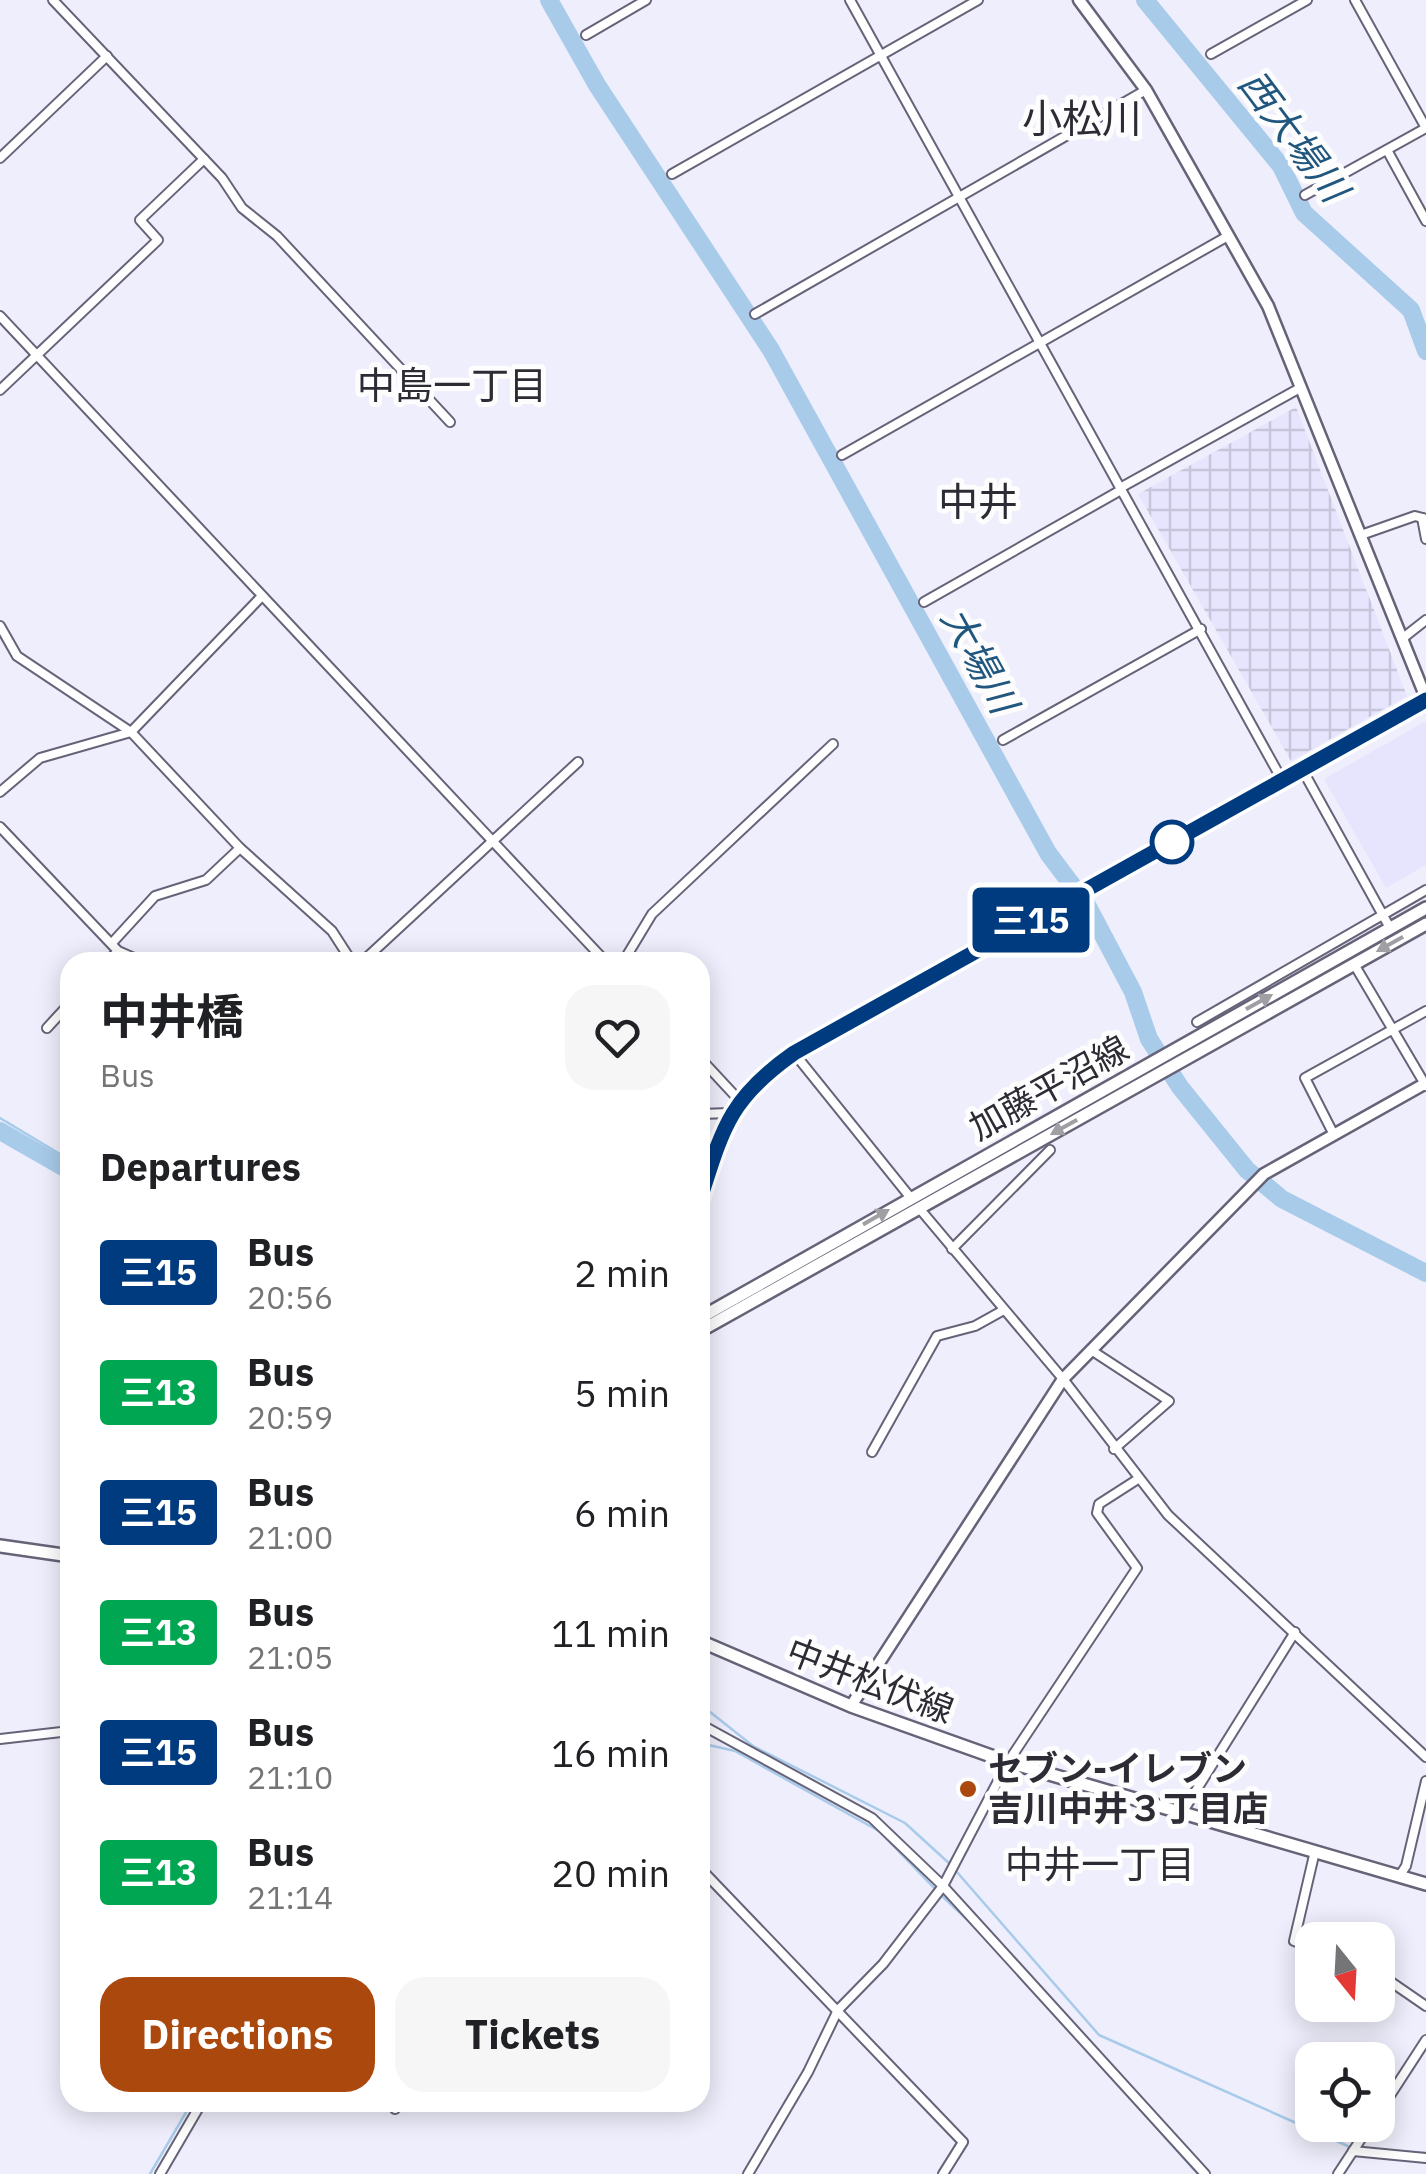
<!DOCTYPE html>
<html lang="en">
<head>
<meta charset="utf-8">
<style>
  body { margin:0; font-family:"IBM Plex Sans","Noto Sans JP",sans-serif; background:#f6f6f6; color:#202124; height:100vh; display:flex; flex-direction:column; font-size:38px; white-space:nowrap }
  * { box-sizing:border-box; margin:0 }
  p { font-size:32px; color:#757577 }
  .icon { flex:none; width:55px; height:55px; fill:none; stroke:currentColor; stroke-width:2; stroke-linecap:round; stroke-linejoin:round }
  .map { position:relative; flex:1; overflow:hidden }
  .side { position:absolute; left:60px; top:952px; width:650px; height:1160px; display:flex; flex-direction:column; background:#fff; border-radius:30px; box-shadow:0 5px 25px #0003 }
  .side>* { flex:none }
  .badge { padding:0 20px; border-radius:8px; font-size:35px; line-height:65px }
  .needle { width:65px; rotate:162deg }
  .tools { position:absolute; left:1295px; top:1922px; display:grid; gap:20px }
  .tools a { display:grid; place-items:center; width:100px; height:100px; border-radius:20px; background:#fff; box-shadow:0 5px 25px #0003; font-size:50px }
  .map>.badge { position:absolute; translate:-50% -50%; box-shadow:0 0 0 5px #fff }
  h2 { padding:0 40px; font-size:38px; line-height:90px }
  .round { display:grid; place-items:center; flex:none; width:105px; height:105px; border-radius:30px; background:#f6f6f6 }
  .summary { display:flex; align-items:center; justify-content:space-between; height:170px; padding:0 40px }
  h1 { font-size:48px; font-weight:700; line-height:75px }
  .button { display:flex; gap:20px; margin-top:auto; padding:20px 40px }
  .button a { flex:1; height:115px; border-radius:30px; background:#ab480d; color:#fff; font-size:40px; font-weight:700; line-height:115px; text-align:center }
  .button a+a { background:#f6f6f6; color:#202124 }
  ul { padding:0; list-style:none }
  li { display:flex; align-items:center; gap:30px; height:120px; padding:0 40px }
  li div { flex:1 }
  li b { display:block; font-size:38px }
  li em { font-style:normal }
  li .badge { min-width:110px; font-weight:700; text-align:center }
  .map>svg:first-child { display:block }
  .built { fill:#e7e5fe }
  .industrial { fill:url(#industrial-grid) }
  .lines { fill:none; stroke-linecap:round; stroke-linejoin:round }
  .stream { stroke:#a8cbea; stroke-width:2.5 }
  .river { stroke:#a8cbea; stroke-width:18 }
  .minor-casing { stroke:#666378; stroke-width:12 }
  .tertiary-casing { stroke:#666378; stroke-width:15 }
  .secondary-casing { stroke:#666378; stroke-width:16 }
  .minor { stroke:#fff; stroke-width:8 }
  .tertiary { stroke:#fff; stroke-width:10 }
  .secondary { stroke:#fff; stroke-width:11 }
  .oneway { fill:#a0a0a4 }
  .line-casing { stroke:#fff; stroke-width:22 }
  .line { stroke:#003b80; stroke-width:15 }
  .stop-dot { fill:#fff; stroke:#003b80; stroke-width:5 }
  .poi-dot { fill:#ab480d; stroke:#fdfdfd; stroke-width:4 }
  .labels { text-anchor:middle; stroke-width:10; stroke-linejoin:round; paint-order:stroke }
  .street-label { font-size:35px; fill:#2d2c35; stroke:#fdfdfd }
  .poi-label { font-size:35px; font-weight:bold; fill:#2d2c35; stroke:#fdfdfd; text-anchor:start }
  .water-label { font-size:38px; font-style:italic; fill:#21577f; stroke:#fdfdfd }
  .neighbourhood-label { font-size:38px; fill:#2d2c35; stroke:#fdfdfd }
  .quarter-label { font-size:40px; fill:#2d2c35; stroke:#fdfdfd }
</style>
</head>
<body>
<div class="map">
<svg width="1426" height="2174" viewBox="0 0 1426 2174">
  <defs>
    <pattern id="industrial-grid" width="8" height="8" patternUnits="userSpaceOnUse" patternTransform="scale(2.5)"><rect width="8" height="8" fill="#e7e5fe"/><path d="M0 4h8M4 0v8" fill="none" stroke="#c6c5da"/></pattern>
  </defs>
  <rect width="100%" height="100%" fill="#efeefc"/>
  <polygon class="built" points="1426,721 1426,865 1386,888 1324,779"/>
  <polygon class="industrial" points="1296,407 1407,696 1291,761 1138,494"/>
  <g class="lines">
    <g class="stream">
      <polyline points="0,1118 70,1160"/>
      <polyline points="700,1704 753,1746 905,1823 951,1865"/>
      <polyline points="700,1743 735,1751 879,1831 936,1890"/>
      <polyline points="956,1871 1099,2035 1350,2147"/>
      <polyline points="942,1896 976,1928"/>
      <polyline points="1082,2045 1198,2174"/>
      <polyline points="1368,2149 1426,2153"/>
      <polyline points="150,2174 192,2102"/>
    </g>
    <g class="river">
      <polyline points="549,0 597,85 771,350 1048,853 1087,905 1133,992 1149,1039 1180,1087 1247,1170 1282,1199 1426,1273"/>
      <polyline points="1145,0 1281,166 1304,213 1411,310 1426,351"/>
      <polyline points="0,1131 70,1171"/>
    </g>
    <g class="minor-casing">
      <g id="minor">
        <polyline points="53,0 222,178 242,208 277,236 450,422"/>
        <polyline points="850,0 1282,780"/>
        <polyline points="1355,0 1426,128"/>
        <polyline points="586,35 646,0"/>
        <polyline points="1211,54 1307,0"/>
        <polyline points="1387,150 1426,221"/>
        <polyline points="0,158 107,56"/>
        <polyline points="672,174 978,0"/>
        <polyline points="1305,195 1426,128"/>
        <polyline points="755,314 1146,90"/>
        <polyline points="0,316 606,962"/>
        <polyline points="0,390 158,240 140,220 204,159"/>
        <polyline points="842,455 1228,236"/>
        <polyline points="1120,488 1300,388"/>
        <polyline points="1422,518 1426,539"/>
        <polyline points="1361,535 1415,516 1426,519"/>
        <polyline points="924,602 1121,490"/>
        <polyline points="0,626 17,656 131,732 240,848 332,931 352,962"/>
        <polyline points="1403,638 1426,620"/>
        <polyline points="1003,740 1201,629"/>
        <polyline points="1302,769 1390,928"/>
        <polyline points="0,792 40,758 131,732 262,596"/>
        <polyline points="0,827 118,951 143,962"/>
        <polyline points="112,943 155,896 206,880 240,848"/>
        <polyline points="107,962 118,951"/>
        <polyline points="362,962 578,762"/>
        <polyline points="623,962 652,914 833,744"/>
        <polyline points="1354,964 1426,1086"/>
        <polyline points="1197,1022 1426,890"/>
        <polyline points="47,1028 70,1003"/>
        <polyline points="794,1053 910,1197"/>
        <polyline points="700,1058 739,1100"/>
        <polyline points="700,1114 730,1113"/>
        <polyline points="1333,1133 1305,1078 1426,1011"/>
        <polyline points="919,1208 1063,1379 1168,1515 1426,1757"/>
        <polyline points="952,1249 1050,1150"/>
        <polyline points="1091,1350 1169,1401 1114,1449"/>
        <polyline points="872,1452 937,1336 975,1326 1002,1311"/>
        <polyline points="700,1724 872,1818 943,1886 1205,2174"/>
        <polyline points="0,1739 70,1731"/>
        <polyline points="1182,1813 1295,1632"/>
        <polyline points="700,1868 963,2142 943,2174"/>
        <polyline points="1400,1875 1406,1866 1426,1781"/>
        <polyline points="1312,1948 1294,1941 1315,1851"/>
        <polyline points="1378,1973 1426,2006"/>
        <polyline points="395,2109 399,2102"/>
        <polyline points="1378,2114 1426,2040"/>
        <polyline points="1353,2151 1426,2158"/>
        <polyline points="160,2174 202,2102"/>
        <polyline points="748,2174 808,2072 838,2010 883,1964 943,1886 1008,1762 1137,1568 1097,1513 1099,1504 1138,1479"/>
        <polyline points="1338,2174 1370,2125"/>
      </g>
    </g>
    <g class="tertiary-casing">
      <g id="tertiary">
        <polyline points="1079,0 1146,90 1268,306 1426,698"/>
        <path d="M700,1199C722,1130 733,1096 794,1053L1426,700"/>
        <polyline points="851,1706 1063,1379 1264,1174 1426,1083"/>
      </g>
    </g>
    <g class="secondary-casing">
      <g id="secondary">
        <polyline points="700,1318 1426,908"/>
        <polyline points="700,1331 1426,924"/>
        <polyline points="0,1546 70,1556"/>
        <polyline points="700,1641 851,1706 1008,1762 1426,1884"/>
      </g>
    </g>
    <use href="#minor" class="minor"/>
    <use href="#tertiary" class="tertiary"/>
    <use href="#secondary" class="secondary"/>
  </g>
  <defs><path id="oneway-solid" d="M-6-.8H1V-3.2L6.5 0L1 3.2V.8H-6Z" transform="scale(2.5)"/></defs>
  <g class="oneway">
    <use href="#oneway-solid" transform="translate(1390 944) rotate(151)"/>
    <use href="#oneway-solid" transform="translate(1259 1002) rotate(-29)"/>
    <use href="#oneway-solid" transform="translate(1064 1127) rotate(151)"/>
    <use href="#oneway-solid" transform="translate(876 1217) rotate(-30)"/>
  </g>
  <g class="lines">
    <g class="line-casing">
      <path id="line" d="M700,1199C723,1127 730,1098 794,1053L1426,700"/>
    </g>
    <use href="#line" class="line"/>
  </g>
  <circle class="stop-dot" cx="1172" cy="842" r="20"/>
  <circle class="poi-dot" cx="968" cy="1789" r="10"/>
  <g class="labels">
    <g class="street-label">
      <text transform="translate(1049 1088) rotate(-29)" y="12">加藤平沼線</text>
      <text transform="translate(870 1681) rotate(21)" y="12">中井松伏線</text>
    </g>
    <g class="poi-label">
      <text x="988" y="1781">セブン-イレブン<tspan x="988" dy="40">吉川中井３丁目店</tspan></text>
    </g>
    <g class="water-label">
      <text transform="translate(1293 136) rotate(53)" y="13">西大場川</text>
      <text transform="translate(979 660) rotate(61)" y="13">大場川</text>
    </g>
    <g class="neighbourhood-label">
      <text x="452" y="399">中島一丁目</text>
      <text x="1100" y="1878">中井一丁目</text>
    </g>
    <g class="quarter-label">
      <text x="1082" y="133">小松川</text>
      <text x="978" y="516">中井</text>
    </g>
  </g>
</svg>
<div class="tools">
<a><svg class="needle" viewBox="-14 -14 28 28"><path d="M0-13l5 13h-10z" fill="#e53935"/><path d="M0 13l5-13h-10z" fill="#757577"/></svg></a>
<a><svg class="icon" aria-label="locate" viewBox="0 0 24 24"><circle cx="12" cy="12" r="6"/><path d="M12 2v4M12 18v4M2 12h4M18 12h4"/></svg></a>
</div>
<b class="badge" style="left:1031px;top:920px;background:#003b80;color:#fff">三15</b>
<section class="side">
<div class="summary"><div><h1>中井橋</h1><p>Bus</p></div><a class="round"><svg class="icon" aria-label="heart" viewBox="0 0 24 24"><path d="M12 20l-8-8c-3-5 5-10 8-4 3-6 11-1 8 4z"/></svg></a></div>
<h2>Departures</h2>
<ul>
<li><span class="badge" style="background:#003b80;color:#fff">三15</span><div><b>Bus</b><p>20:56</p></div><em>2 min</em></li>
<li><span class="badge" style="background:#00a651;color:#fff">三13</span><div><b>Bus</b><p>20:59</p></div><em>5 min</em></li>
<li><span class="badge" style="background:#003b80;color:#fff">三15</span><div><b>Bus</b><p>21:00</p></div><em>6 min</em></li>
<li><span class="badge" style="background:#00a651;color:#fff">三13</span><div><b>Bus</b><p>21:05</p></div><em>11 min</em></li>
<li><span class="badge" style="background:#003b80;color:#fff">三15</span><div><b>Bus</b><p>21:10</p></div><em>16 min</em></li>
<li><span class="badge" style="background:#00a651;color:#fff">三13</span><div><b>Bus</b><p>21:14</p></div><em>20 min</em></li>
</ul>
<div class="button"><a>Directions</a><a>Tickets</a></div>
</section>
</div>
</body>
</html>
